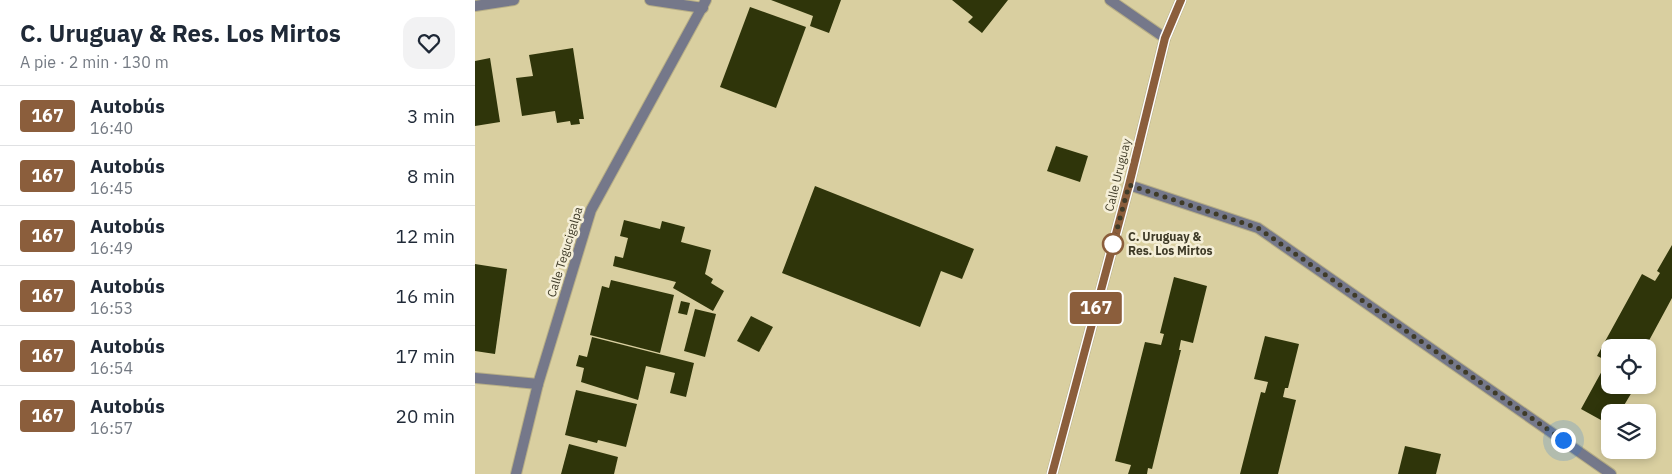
<!DOCTYPE html>
<html lang="es">
<head>
<meta charset="utf-8">
<style>
  body { margin:0; font-family:"IBM Plex Sans",sans-serif; background:#f2f2f3; color:#1f2937; height:100vh; display:flex; flex-direction:column; font-size:19px; white-space:nowrap }
  * { box-sizing:border-box; margin:0 }
  p { font-size:16px; color:#747a83 }
  .icon { flex:none; width:28px; height:28px; fill:none; stroke:currentColor; stroke-width:2; stroke-linecap:round; stroke-linejoin:round }
  .map { position:relative; flex:1; overflow:hidden }
  .details { display:flex; flex-direction:column; background:#fff; width:475px }
  .details>* { flex:none }
  .badge { padding:0 10px; border-radius:4px; font-size:18px; line-height:32px }
  .buttons { position:absolute; left:1126px; top:339px; display:grid; gap:10px }
  .buttons a { display:grid; place-items:center; width:55px; height:55px; border-radius:10px; background:#fff; box-shadow:0 2px 8px #0003; font-size:25px }
  .you { position:absolute; width:25px; height:25px; margin:-12px; border:4px solid #fff; border-radius:50%; background:#1a73e8; box-shadow:0 0 0 8px #1a73e833 }
  .map>.badge { position:absolute; translate:-50% -50%; box-shadow:0 0 0 2px #fff }
  .round { display:grid; place-items:center; flex:none; width:52px; height:52px; border-radius:15px; background:#f2f2f3 }
  .overview { display:flex; align-items:center; justify-content:space-between; height:85px; padding:0 20px }
  h1 { font-size:24px; font-weight:700; line-height:38px }
  ul { padding:0; list-style:none }
  li { display:flex; align-items:center; gap:15px; height:60px; padding:0 20px; border-top:1px solid #e0e1e3 }
  li div { flex:1 }
  li b { display:block; font-size:19px }
  li em { font-style:normal }
  li .badge { min-width:55px; font-weight:700; text-align:center }
  main { display:flex; flex:1; min-height:0 }
  .map>svg:first-child { display:block }
  .building { fill:#2f350a }
  .lines { fill:none; stroke-linecap:round; stroke-linejoin:round }
  .street-casing { stroke:#b7ae86; stroke-width:12 }
  .street { stroke:#75788a; stroke-width:10 }
  .line-casing { stroke:#fff; stroke-width:11 }
  .line { stroke:#8b5e3c; stroke-width:8 }
  .walk { stroke:#3f3b28; stroke-width:5; stroke-dasharray:0 9 }
  .stop-dot { fill:#fff; stroke:#8b5e3c; stroke-width:2.5 }
  .labels { text-anchor:middle; stroke-width:5; stroke-linejoin:round; paint-order:stroke }
  .street-label { font-size:12px; fill:#3f3b28; stroke:#f5efd8 }
  .stop-label { font-size:12px; font-weight:bold; fill:#3f3b28; stroke:#f5efd8; text-anchor:start }
</style>
</head>
<body>
<main>
<section class="details">
<div class="overview"><div><h1>C. Uruguay &amp; Res. Los Mirtos</h1><p>A pie · 2 min · 130 m</p></div><a class="round"><svg class="icon" aria-label="heart" viewBox="0 0 24 24"><path d="M12 20l-8-8c-3-5 5-10 8-4 3-6 11-1 8 4z"/></svg></a></div>
<ul>
<li><span class="badge" style="background:#8b5e3c;color:#fff">167</span><div><b>Autobús</b><p>16:40</p></div><em>3 min</em></li>
<li><span class="badge" style="background:#8b5e3c;color:#fff">167</span><div><b>Autobús</b><p>16:45</p></div><em>8 min</em></li>
<li><span class="badge" style="background:#8b5e3c;color:#fff">167</span><div><b>Autobús</b><p>16:49</p></div><em>12 min</em></li>
<li><span class="badge" style="background:#8b5e3c;color:#fff">167</span><div><b>Autobús</b><p>16:53</p></div><em>16 min</em></li>
<li><span class="badge" style="background:#8b5e3c;color:#fff">167</span><div><b>Autobús</b><p>16:54</p></div><em>17 min</em></li>
<li><span class="badge" style="background:#8b5e3c;color:#fff">167</span><div><b>Autobús</b><p>16:57</p></div><em>20 min</em></li>
</ul>
</section>
<div class="map">
<svg width="1197" height="474" viewBox="0 0 1197 474">
  <rect width="100%" height="100%" fill="#d9cfa0"/>
  <g class="building">
    <polygon points="296,0 366,0 354,33 335,26 338,16"/>
    <polygon points="477,0 533,0 507,33 493,22 498,17"/>
    <polygon points="275,7 331,27 301,108 245,87"/>
    <polygon points="98,48 109,119 104,119 105,124 96,125 95,121 82,123 80,111 47,116 41,78 58,76 54,55"/>
    <polygon points="15,58 25,122 0,126 0,61"/>
    <polygon points="581,146 613,156 605,182 572,171"/>
    <polygon points="340,186 499,249 487,279 466,271 445,327 307,273"/>
    <polygon points="149,220 185,229 187,221 210,227 206,242 236,250 230,274 238,279 236,283 249,291 238,311 198,288 201,282 138,266 140,256 148,258 153,238 145,236"/>
    <polygon points="1197,245 1197,298 1170,348 1135,348 1135,362 1122,356 1167,274 1180,281 1185,273 1182,271"/>
    <polygon points="0,264 32,269 20,354 0,351"/>
    <polygon points="699,277 732,286 718,343 706,340 704,350 706,350 677,469 673,468 672,474 653,474 656,465 640,461 670,342 686,345 689,334 685,333"/>
    <polygon points="136,280 199,295 185,353 115,335 127,286 134,288"/>
    <polygon points="206,301 215,303 212,315 203,313"/>
    <polygon points="220,309 241,314 230,357 209,351"/>
    <polygon points="276,316 298,327 284,352 262,341"/>
    <polygon points="790,336 824,344 813,388 810,388 808,397 821,400 803,474 765,474 786,392 790,393 793,382 779,379"/>
    <polygon points="117,337 219,363 211,397 195,393 200,373 171,366 163,400 106,382 109,368 101,366 104,355 112,357"/>
    <polygon points="1135,364 1135,385 1160,387 1145,412 1135,412 1135,425 1106,409 1128,369 1131,371"/>
    <polygon points="101,390 162,404 151,447 123,440 122,443 90,435"/>
    <polygon points="94,444 143,457 139,474 86,474"/>
    <polygon points="930,446 966,454 961,474 923,474"/>
  </g>
  <g class="lines">
    <g class="street-casing">
      <g id="street">
        <polyline points="175,0 228,8"/>
        <polyline points="635,0 690,38"/>
        <polyline points="0,6 39,0"/>
        <polyline points="654,185 783,228 1136,474"/>
        <polyline points="0,378 63,384"/>
        <polyline points="41,474 63,384 116,210 231,0"/>
        <polyline points="577,474 654,185 690,38 706,0"/>
      </g>
    </g>
    <use href="#street" class="street"/>
  </g>
  <g class="lines">
    <g class="line-casing">
      <polyline id="line" points="577,474 654,185 690,38 706,0"/>
    </g>
    <use href="#line" class="line"/>
    <polyline class="walk" points="638,244 654,185 783,228 1088,440"/>
  </g>
  <circle class="stop-dot" cx="638" cy="244" r="10"/>
  <g class="labels">
    <g class="street-label">
      <text transform="translate(643 175) rotate(-76)" y="4">Calle Uruguay</text>
      <text transform="translate(90 252) rotate(-73)" y="4">Calle Tegucigalpa</text>
    </g>
    <g class="stop-label">
      <text x="653" y="241">C. Uruguay &amp;<tspan x="653" dy="14">Res. Los Mirtos</tspan></text>
    </g>
  </g>
</svg>
<div class="buttons">
<a><svg class="icon" aria-label="locate" viewBox="0 0 24 24"><circle cx="12" cy="12" r="6"/><path d="M12 2v4M12 18v4M2 12h4M18 12h4"/></svg></a>
<a><svg class="icon" aria-label="layers" viewBox="0 0 24 24"><path d="M12 4l9 5-9 5-9-5zM3 14l9 5 9-5"/></svg></a>
</div>
<div class="you" style="left:1088px;top:440px"></div>
<b class="badge" style="left:621px;top:308px;background:#8b5e3c;color:#fff">167</b>
</div>
</main>
</body>
</html>
